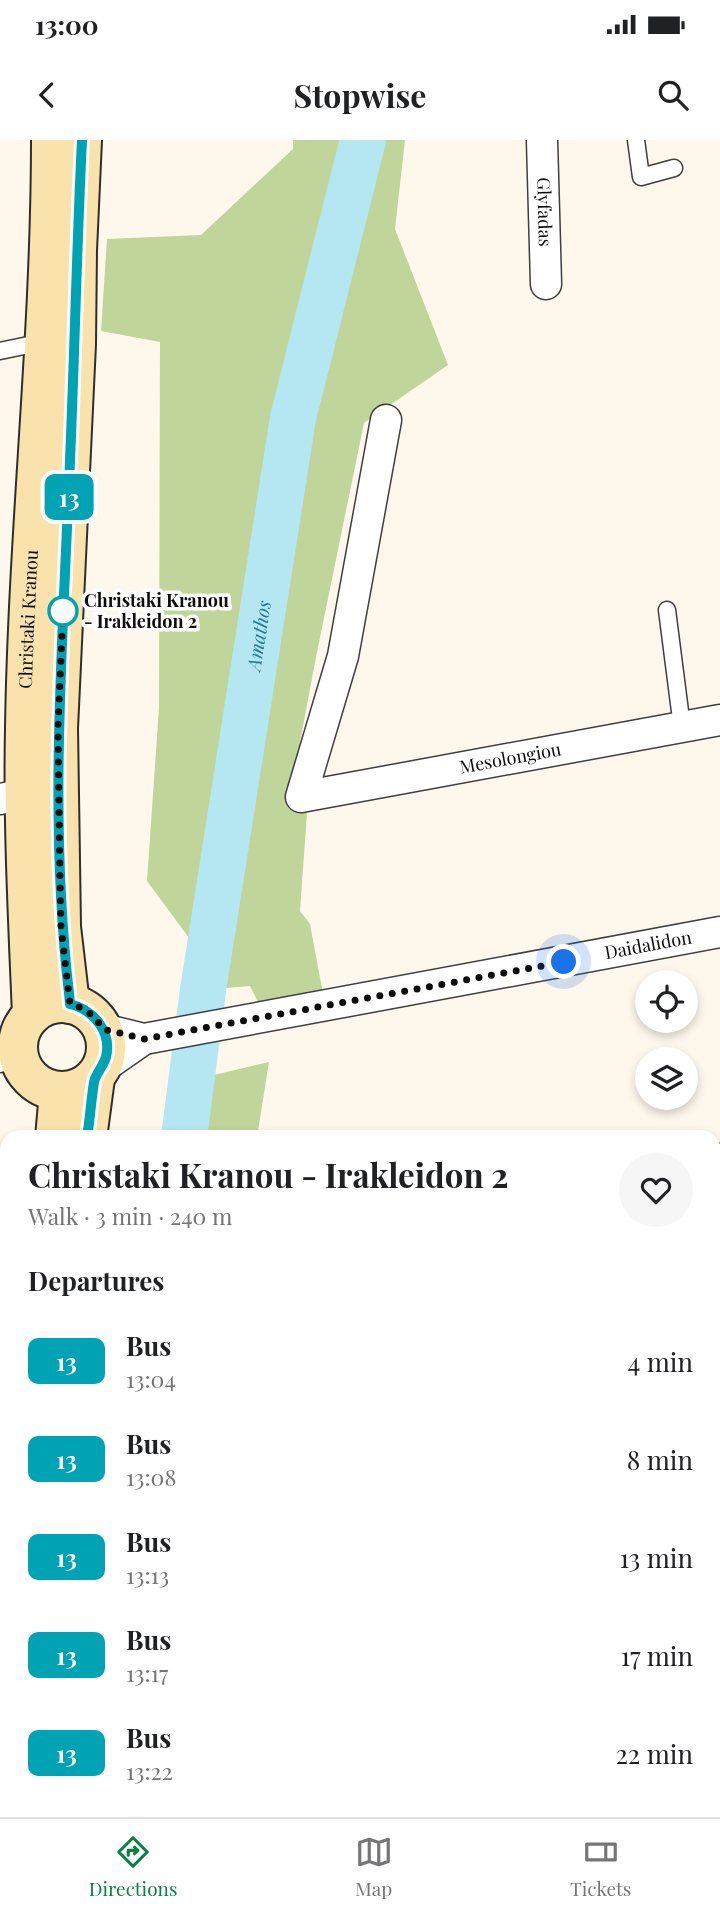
<!DOCTYPE html>
<html lang="en">
<head>
<meta charset="utf-8">
<style>
  body { margin:0; font-family:"Playfair Display",serif; background:#f6f6f6; color:#202124; height:100vh; display:flex; flex-direction:column; font-size:26px; white-space:nowrap }
  * { box-sizing:border-box; margin:0 }
  p { font-size:23px; color:#757577 }
  .icon { flex:none; width:38px; height:38px; fill:none; stroke:currentColor; stroke-width:2; stroke-linecap:round; stroke-linejoin:round }
  .map { position:relative; flex:1; overflow:hidden }
  .details { position:absolute; left:0px; top:990px; width:721px; height:688px; display:flex; flex-direction:column; background:#fff; border-radius:21px 21px 0 0; box-shadow:0 4px 10px #0003 }
  .details>* { flex:none }
  .badge { padding:0 14px; border-radius:10px; font-size:24px; line-height:46px }
  .buttons { position:absolute; left:635px; top:830px; display:grid; gap:14px }
  .buttons a { display:grid; place-items:center; width:63px; height:63px; border-radius:50%; background:#fff; box-shadow:0 4px 10px #0003; font-size:35px }
  .you { position:absolute; width:35px; height:35px; margin:-18px; border:5px solid #fff; border-radius:50%; background:#1a73e8; box-shadow:0 0 0 10px #1a73e833 }
  .map>.badge { position:absolute; translate:-50% -50%; box-shadow:0 0 0 4px #fff }
  h2 { padding:0 28px; font-size:26px; line-height:63px }
  .round { display:grid; place-items:center; flex:none; width:74px; height:74px; border-radius:37px; background:#f6f6f6 }
  .overview { display:flex; align-items:center; justify-content:space-between; height:119px; padding:0 28px }
  h1 { font-size:33px; font-weight:700; line-height:52px }
  ul { padding:0; list-style:none }
  li { display:flex; align-items:center; gap:21px; height:98px; padding:0 28px }
  li div { flex:1 }
  li b { display:block; font-size:26px }
  li em { font-style:normal }
  li .badge { min-width:77px; font-weight:700; text-align:center }
  .status { display:flex; justify-content:space-between; align-items:center; height:49px; padding:0 35px; background:#fff; direction:ltr }
  .status svg { height:19px; fill:currentColor }
  header { display:flex; justify-content:space-between; align-items:center; height:91px; padding:0 28px; background:#fff; font-size:32px; font-weight:700 }
  .tab-bar { display:flex; justify-content:space-around; align-items:center; height:98px; border-top:2px solid #e0e0e0; background:#fff; font-size:19px; color:#757577 }
  .tab-bar a { display:grid; justify-items:center; gap:4px }
  .tab-bar .selected { color:#0b8043 }
  .map>svg:first-child { display:block }
  .green { fill:#d9e5b8 }
  .forest { fill:#c0d599 }
  .lines { fill:none; stroke-linecap:round; stroke-linejoin:round }
  .river { stroke:#b4e7f2; stroke-width:46 }
  .service-casing { stroke:#3f3f3f; stroke-width:19 }
  .minor-casing { stroke:#3f3f3f; stroke-width:33 }
  .secondary-casing { stroke:#2e2e2e; stroke-width:42 }
  .service { stroke:#fff; stroke-width:16 }
  .minor { stroke:#fff; stroke-width:30 }
  .secondary { stroke:#f9e2ab; stroke-width:38 }
  .line-casing { stroke:#fff; stroke-width:16 }
  .line { stroke:#00a3b4; stroke-width:10 }
  .walk { stroke:#0c0c0c; stroke-width:7; stroke-dasharray:0 12.6 }
  .stop-dot { fill:#fff; stroke:#00a3b4; stroke-width:3.5 }
  .labels { text-anchor:middle; stroke-width:7; stroke-linejoin:round; paint-order:stroke }
  .street-label { font-size:18px; fill:#0c0c0c; stroke:#fff }
  .stop-label { font-size:18px; font-weight:bold; fill:#0c0c0c; stroke:#fff; text-anchor:start }
  .water-label { font-size:19px; font-style:italic; fill:#1e7895; stroke:#fff }
</style>
</head>
<body>
<div class="status"><b>13:00</b><svg viewBox="0 0 49 12"><path d="M0 12V9h3v3zM5 12V6h3v6zM10 12V3h3v9zM15 12V0h3v12zM26 1h20v11H26zM47 4h2v5h-2z"/></svg></div>
<header><svg class="icon" aria-label="back" viewBox="0 0 24 24"><path d="M15 5l-7 7 7 7"/></svg>Stopwise<svg class="icon" aria-label="search" viewBox="0 0 24 24"><circle cx="10" cy="10" r="6"/><path d="M15 15l6 6"/></svg></header>
<div class="map">
<svg width="720" height="1677" viewBox="0 0 720 1677">
  <rect width="100%" height="100%" fill="#fef7ec"/>
  <polygon class="green" points="509,1671 597,1671 598,1677 512,1677 502,1673"/>
  <g class="forest">
    <polygon points="293,0 405,0 395,89 448,225 364,283 316,517 288,666 307,673 300,771 310,784 323,854 260,866 250,846 226,848 147,741 159,568 160,202 101,191 107,99 201,95 293,9"/>
    <polygon points="269,922 257,997 204,997 214,935"/>
  </g>
  <g class="lines">
    <g class="river">
      <path id="s1" d="M184,998L203,850L293,278L363,0"/>
      <polyline points="410,1671 412,1677"/>
    </g>
    <g class="service-casing">
      <g id="service">
        <polyline points="636,0 641,37 674,28"/>
        <polyline points="0,211 43,202"/>
        <polyline points="667,470 682,587"/>
        <polyline points="0,924 19,920"/>
        <polyline points="714,1382 720,1381"/>
        <polyline points="714,1618 720,1616"/>
        <polyline points="390,1671 393,1677"/>
        <polyline points="633,1671 635,1677"/>
      </g>
    </g>
    <g class="minor-casing">
      <g id="minor">
        <path id="s2" d="M542,0L546,144"/>
        <path id="s3" d="M386,280L343,516L301,657L720,580"/>
        <polyline points="0,659 25,654"/>
        <path id="s4" d="M103,889L144,899L720,792"/>
        <polyline points="101,929 144,899"/>
        <polyline points="714,1020 720,1019"/>
        <polyline points="714,1289 720,1288"/>
        <polyline points="0,1596 7,1595"/>
        <polyline points="463,1671 465,1677"/>
      </g>
    </g>
    <g class="secondary-casing">
      <g id="secondary">
        <circle cx="62" cy="907" r="44"/>
        <polyline points="70,864 61,787 58,588 76,204 77,110 82,0"/>
        <path id="s5" d="M32,875C28,779 23,684 25,588C28,392 51,196 51,0"/>
        <polyline points="55,998 59,952"/>
        <polyline points="87,998 95,938"/>
        <polyline points="199,1671 199,1677"/>
        <polyline points="230,1671 231,1677"/>
      </g>
    </g>
    <use href="#service" class="service"/>
    <use href="#minor" class="minor"/>
    <use href="#secondary" class="secondary"/>
  </g>
  <g class="lines">
    <g class="line-casing">
      <path id="line" d="M82,0C76,122 74,244 68,366C61,528 50,691 69,853L70,864C94,870 112,892 106,917C103,927 96,933 94,942C91,961 90,979 87,998"/>
    </g>
    <use href="#line" class="line"/>
    <path class="walk" d="M63,471L58,588L60,740L61,787L70,864C86,868 95,876 103,889L144,899L564,822"/>
  </g>
  <circle class="stop-dot" cx="63" cy="471" r="14"/>
  <g class="labels">
    <g class="street-label">
      <text dy="6" stroke="none"><textPath href="#s2" startOffset="72">Glyfadas</textPath></text>
      <text dy="6" stroke="none"><textPath href="#s5" startOffset="396">Christaki Kranou</textPath></text>
      <text dy="6" stroke="none"><textPath href="#s3" startOffset="600">Mesolongiou</textPath></text>
      <text dy="6" stroke="none"><textPath href="#s4" startOffset="555">Daidalidon</textPath></text>
    </g>
    <g class="stop-label">
      <text x="84" y="467">Christaki Kranou<tspan x="84" dy="21">- Irakleidon 2</tspan></text>
    </g>
    <g class="water-label">
      <text dy="7" stroke="none"><textPath href="#s1" startOffset="508">Amathos</textPath></text>
    </g>
  </g>
</svg>
<div class="buttons">
<a><svg class="icon" aria-label="locate" viewBox="0 0 24 24"><circle cx="12" cy="12" r="6"/><path d="M12 2v4M12 18v4M2 12h4M18 12h4"/></svg></a>
<a><svg class="icon" aria-label="layers" viewBox="0 0 24 24"><path d="M12 4l9 5-9 5-9-5zM3 14l9 5 9-5"/></svg></a>
</div>
<div class="you" style="left:564px;top:822px"></div>
<b class="badge" style="left:69px;top:357px;background:#00a3b4;color:#fff">13</b>
<section class="details">
<div class="overview"><div><h1>Christaki Kranou - Irakleidon 2</h1><p>Walk · 3 min · 240 m</p></div><a class="round"><svg class="icon" aria-label="heart" viewBox="0 0 24 24"><path d="M12 20l-8-8c-3-5 5-10 8-4 3-6 11-1 8 4z"/></svg></a></div>
<h2>Departures</h2>
<ul>
<li><span class="badge" style="background:#00a3b4;color:#fff">13</span><div><b>Bus</b><p>13:04</p></div><em>4 min</em></li>
<li><span class="badge" style="background:#00a3b4;color:#fff">13</span><div><b>Bus</b><p>13:08</p></div><em>8 min</em></li>
<li><span class="badge" style="background:#00a3b4;color:#fff">13</span><div><b>Bus</b><p>13:13</p></div><em>13 min</em></li>
<li><span class="badge" style="background:#00a3b4;color:#fff">13</span><div><b>Bus</b><p>13:17</p></div><em>17 min</em></li>
<li><span class="badge" style="background:#00a3b4;color:#fff">13</span><div><b>Bus</b><p>13:22</p></div><em>22 min</em></li>
</ul>
</section>
</div>
<nav class="tab-bar">
<a class="selected"><svg class="icon" aria-label="directions" viewBox="0 0 24 24"><path d="M12 3l9 9-9 9-9-9zM9 14v-3h6M13 9l2 2-2 2"/></svg>Directions</a>
<a><svg class="icon" aria-label="map" viewBox="0 0 24 24"><path d="M3 6l6-2 6 2 6-2v14l-6 2-6-2-6 2zM9 4v14M15 6v14"/></svg>Map</a>
<a><svg class="icon" aria-label="tickets" viewBox="0 0 24 24"><path d="M3 7h18v10H3zM15 7v10"/></svg>Tickets</a>
</nav>
</body>
</html>
